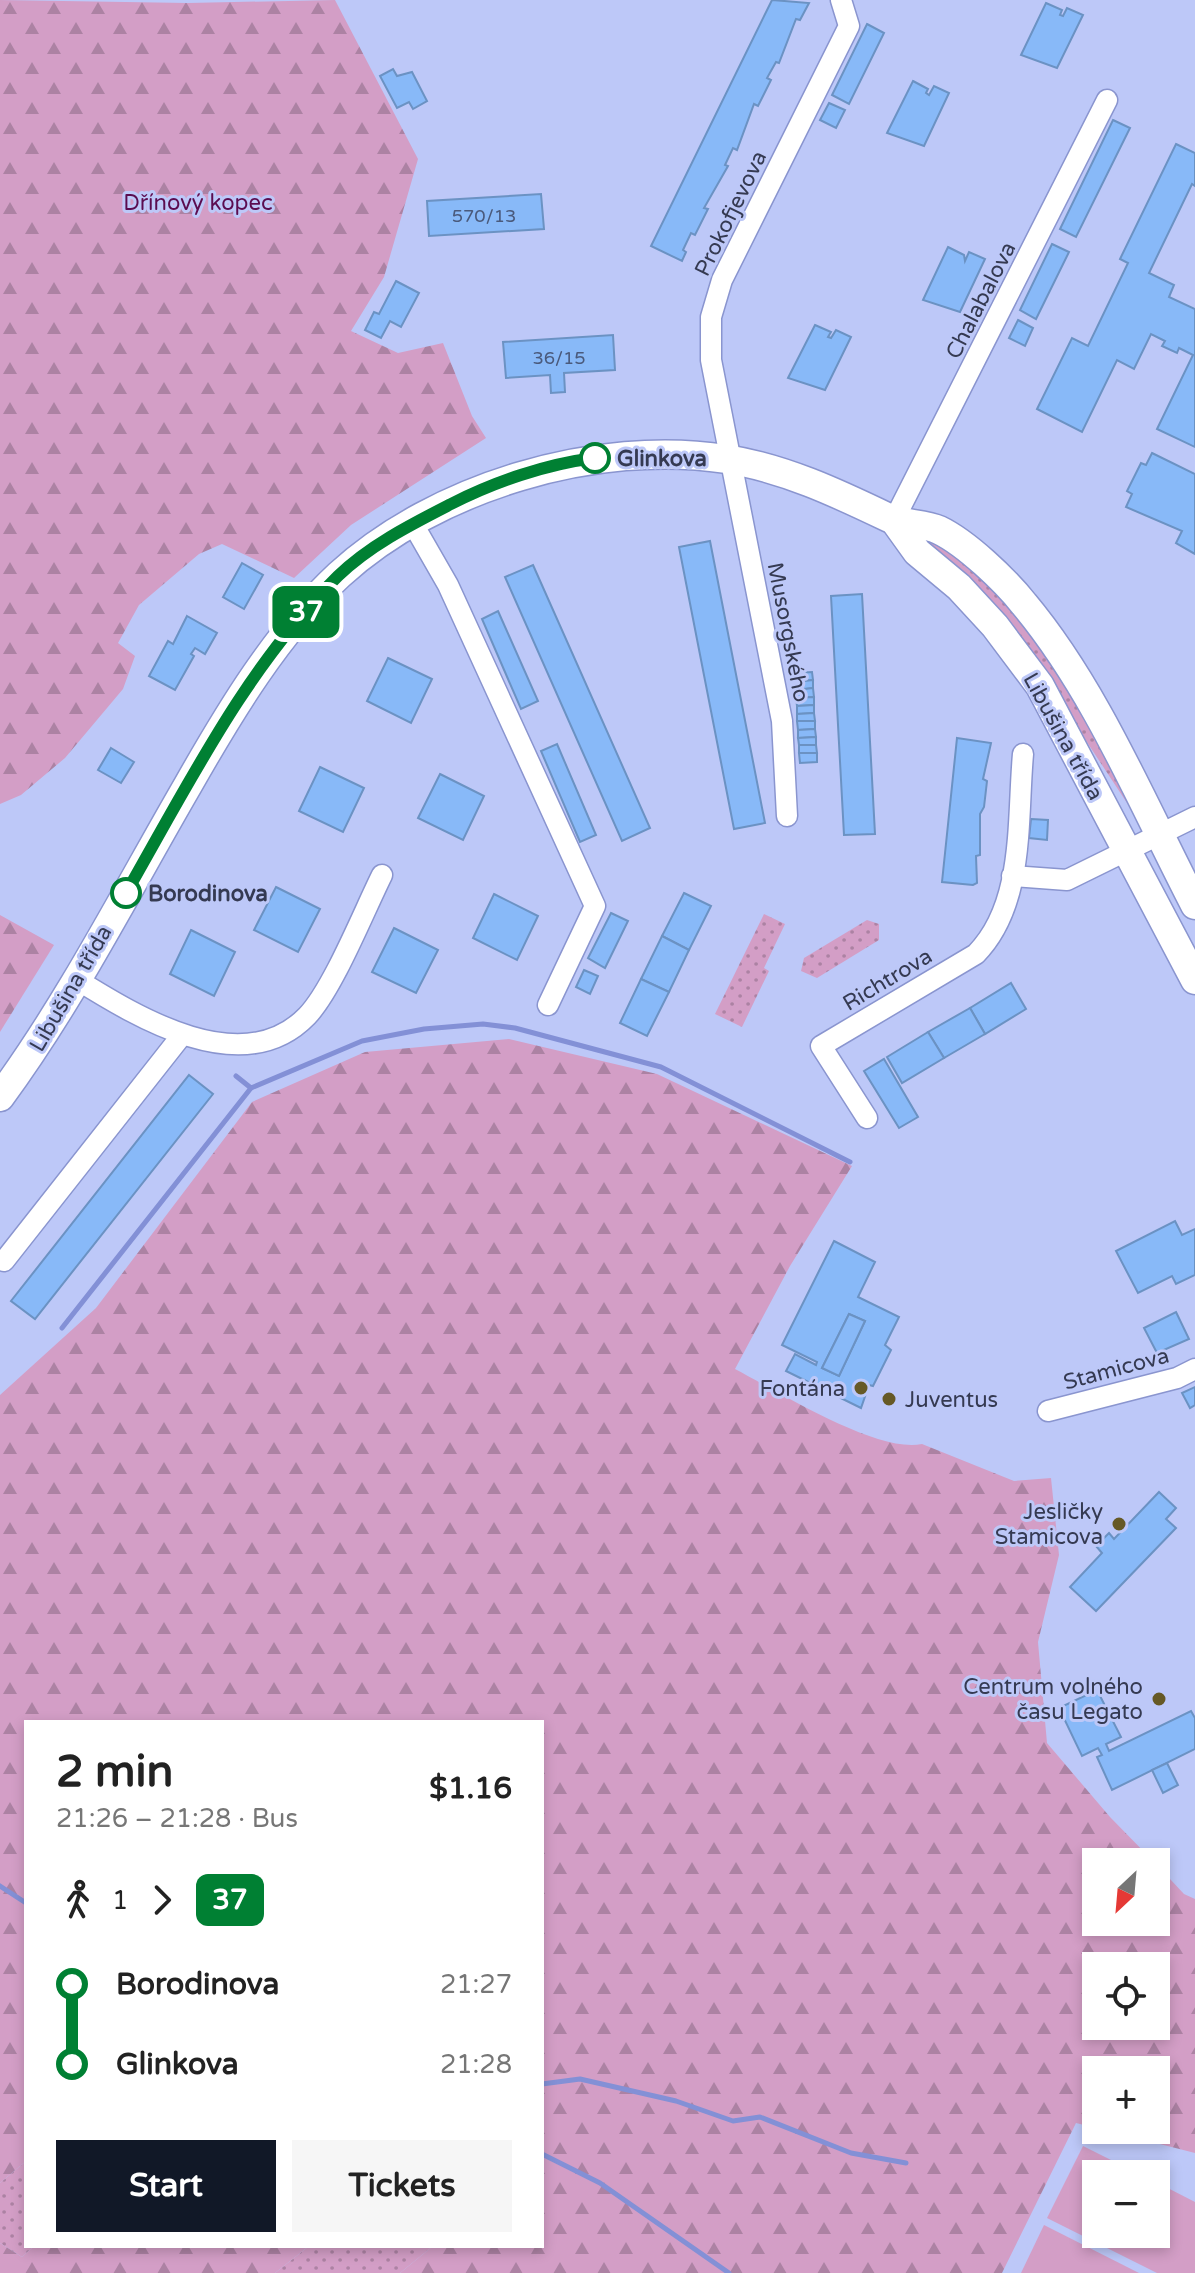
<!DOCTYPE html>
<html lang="en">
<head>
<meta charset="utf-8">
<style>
  body { margin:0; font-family:"Varela Round",sans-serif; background:#f6f6f6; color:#222; height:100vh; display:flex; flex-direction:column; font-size:30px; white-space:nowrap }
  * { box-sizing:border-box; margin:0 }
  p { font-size:26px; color:#767676 }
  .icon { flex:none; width:44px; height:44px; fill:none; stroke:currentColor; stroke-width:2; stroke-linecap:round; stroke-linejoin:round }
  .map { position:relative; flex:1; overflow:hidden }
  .sheet { position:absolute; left:24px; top:1720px; width:520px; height:528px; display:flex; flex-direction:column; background:#fff; border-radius:0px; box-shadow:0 4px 12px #0003 }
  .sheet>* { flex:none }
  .badge { padding:0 16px; border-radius:12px; font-size:28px; line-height:52px }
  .needle { width:52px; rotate:206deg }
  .fabs { position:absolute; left:1082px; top:1848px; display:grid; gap:16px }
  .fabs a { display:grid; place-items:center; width:88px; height:88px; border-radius:0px; background:#fff; box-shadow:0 4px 12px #0003; font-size:40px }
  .map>.badge { position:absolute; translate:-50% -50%; box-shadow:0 0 0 4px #fff }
  .legs { display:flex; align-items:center; gap:12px; height:88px; padding:0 32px; font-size:26px }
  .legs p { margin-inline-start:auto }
  .overview { display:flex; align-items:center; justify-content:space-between; height:136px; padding:0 32px }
  h1 { font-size:44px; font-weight:700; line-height:60px }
  .cta { display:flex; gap:16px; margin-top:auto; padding:16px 32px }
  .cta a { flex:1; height:92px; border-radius:0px; background:#111827; color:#fff; font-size:32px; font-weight:700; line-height:92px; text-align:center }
  .cta a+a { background:#f6f6f6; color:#222 }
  ul { padding:0 32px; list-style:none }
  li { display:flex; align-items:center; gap:28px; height:80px; font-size:30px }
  li i { display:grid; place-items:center; width:12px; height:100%; margin:0 10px; background:currentColor }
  li i::after { content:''; width:20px; height:20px; margin:-10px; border:6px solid; border-radius:50%; background:#fff }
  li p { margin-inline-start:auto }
  li:first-child i { background:linear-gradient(#0000 50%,currentColor 0) }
  li:last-child i { background:linear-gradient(currentColor 50%,#0000 0) }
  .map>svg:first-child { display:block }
  .grass { fill:url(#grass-dots) }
  .forest { fill:url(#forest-firs); fill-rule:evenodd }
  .pitch { fill:#d39ec6 }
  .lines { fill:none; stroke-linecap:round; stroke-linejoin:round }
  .stream { stroke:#8390d6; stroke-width:5 }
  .building { fill:#88b9f8; stroke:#6b92c3; stroke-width:2; fill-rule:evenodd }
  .street-casing { stroke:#8a95cf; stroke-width:23 }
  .secondary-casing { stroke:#8a95cf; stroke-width:31 }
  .street { stroke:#fff; stroke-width:20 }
  .secondary { stroke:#fff; stroke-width:28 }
  .line-1-casing { stroke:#fff; stroke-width:18 }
  .line-1 { stroke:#008033; stroke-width:12 }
  .stop-1-dot { fill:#fff; stroke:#008033; stroke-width:4 }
  .poi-dot { fill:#665926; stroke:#bdc8f8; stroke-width:3 }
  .labels { text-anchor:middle; stroke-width:6; stroke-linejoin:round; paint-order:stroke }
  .number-label { font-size:18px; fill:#4a5a7c }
  .park-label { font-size:22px; fill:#5b0c50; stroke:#bdc8f8 }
  .street-label { font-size:22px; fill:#353a52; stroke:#bdc8f8 }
  .stop-label { font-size:22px; font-weight:bold; fill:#353a52; stroke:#bdc8f8; text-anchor:start }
  .poi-label { font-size:22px; fill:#353a52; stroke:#bdc8f8; text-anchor:end }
</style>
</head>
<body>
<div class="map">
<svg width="1195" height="2273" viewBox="0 0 1195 2273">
  <defs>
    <pattern id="grass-dots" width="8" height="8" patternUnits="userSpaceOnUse" patternTransform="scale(2)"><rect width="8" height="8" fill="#d39ec6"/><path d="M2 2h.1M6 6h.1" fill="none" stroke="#ac82a3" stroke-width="1.8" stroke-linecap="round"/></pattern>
    <pattern id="forest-firs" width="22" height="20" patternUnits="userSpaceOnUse" patternTransform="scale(2)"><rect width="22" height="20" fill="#d39ec6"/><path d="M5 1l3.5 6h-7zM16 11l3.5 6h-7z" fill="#ac82a3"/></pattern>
  </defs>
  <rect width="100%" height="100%" fill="#bdc8f8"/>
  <g class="grass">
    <polygon points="917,530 970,565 1027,625 1092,727 1129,806 1025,648 916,535"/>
    <polygon points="764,914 785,924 764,968 769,971 742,1027 715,1014"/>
    <polygon points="867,920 879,924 879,940 817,978 801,971 804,958"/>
    <polygon points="26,2161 26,2246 34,2246 22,2257 0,2243 0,2183"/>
    <polygon points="309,2246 433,2246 400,2273 275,2273"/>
  </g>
  <g class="forest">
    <polygon points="0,0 188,3 335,0 418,159 384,277 351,331 398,353 443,343 472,416 486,438 351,525 294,578 222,544 199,554 139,605 118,643 135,656 123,689 65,758 21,795 0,804"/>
    <polygon points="0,915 54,945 0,1032"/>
    <path d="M509,1039L657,1074L852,1166L790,1266L735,1369C777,1391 878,1454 922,1444L1014,1481L1051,1478L1059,1555L1038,1642L1047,1743L1110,1817L1154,1862H1096V1922H1156V1864L1184,1894L1195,1899V2153L1105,2130H1156V2070H1096V2128L1076,2123L1002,2273H400L433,2246H542V1722H26V2161L0,2183V1395L96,1308L252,1102L365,1052ZM1096,1966H1156V2026H1096Z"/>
    <polygon points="0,2243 22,2257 34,2246 309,2246 275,2273 0,2273"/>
  </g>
  <g class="pitch">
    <polygon points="1083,2146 1139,2174 1096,2174 1096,2234 1156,2234 1156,2182 1195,2202 1195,2273 1157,2273 1047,2218"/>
    <polygon points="1044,2225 1139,2273 1021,2273"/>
  </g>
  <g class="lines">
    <g class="stream">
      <polyline points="236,1076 251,1088 362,1041 424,1029 483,1024 515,1028 661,1067 850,1162"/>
      <polyline points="62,1328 251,1088"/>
      <polyline points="0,1886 26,1903"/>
      <polyline points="542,2084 580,2079 676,2101 733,2121 760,2117 851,2153 906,2163"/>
      <polyline points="542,2154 600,2183 729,2273"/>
    </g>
  </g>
  <g class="building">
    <polygon points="772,0 809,3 800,20 796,19 779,63 776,62 767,78 771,80 758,106 754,104 737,150 733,148 725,165 728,166 704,208 708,209 695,235 691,233 683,250 686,252 682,261 651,246"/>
    <polygon points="1046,3 1062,10 1060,15 1063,16 1067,8 1083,15 1057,68 1021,55"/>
    <polygon points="867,24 884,33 849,104 832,95"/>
    <polygon points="393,69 397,76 412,72 427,101 413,109 409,102 397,108 380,76"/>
    <polygon points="913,81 928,89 926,93 929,95 934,86 949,93 924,146 887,133"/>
    <polygon points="829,103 845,110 836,128 820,120"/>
    <polygon points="1113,120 1130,128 1076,237 1060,229"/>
    <polygon points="1176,144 1195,153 1195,186 1192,184 1149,273 1174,285 1169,297 1195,309 1195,447 1157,429 1193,355 1179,348 1177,353 1162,346 1165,341 1151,334 1134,369 1117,360 1082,432 1037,409 1072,338 1088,346 1128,263 1120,259"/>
    <polygon points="541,194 544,229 429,236 427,201"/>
    <polygon points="1052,244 1069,252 1036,319 1020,310"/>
    <polygon points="948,247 964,255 965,261 969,252 985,259 960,312 923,300"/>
    <polygon points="396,281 419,293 401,327 390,321 381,338 365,330 374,312 379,314"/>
    <polygon points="1018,320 1033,328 1025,346 1009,338"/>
    <polygon points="815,325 831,332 828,337 831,338 836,330 851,337 825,390 788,378"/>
    <polygon points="613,335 615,370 564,373 565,392 551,393 550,375 506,378 503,342"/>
    <polygon points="1152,453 1195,474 1195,554 1176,543 1182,531 1126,507 1132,494 1127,491 1141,463 1146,465"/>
    <polygon points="710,541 765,823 734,829 679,547"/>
    <polygon points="242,563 263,575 244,609 223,597"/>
    <polygon points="533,565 650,828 622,841 505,577"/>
    <polygon points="862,594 875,834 844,835 831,596"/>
    <polygon points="498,611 538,701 521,709 482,619"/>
    <polygon points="187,616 217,633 205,654 195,648 191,654 194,656 175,690 149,676 168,641 173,644"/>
    <polygon points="388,658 432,679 411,723 367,701"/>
    <polygon points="812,672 813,680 795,682 795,673"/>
    <polygon points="813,680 813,688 796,690 795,682"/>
    <polygon points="813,688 814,697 796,698 796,690"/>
    <polygon points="814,697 814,705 797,706 796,698"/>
    <polygon points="814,705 814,713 797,714 797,706"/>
    <polygon points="814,713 815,721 797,721 797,714"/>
    <polygon points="797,721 815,721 815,729 798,730"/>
    <polygon points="815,729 816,737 798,738 798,730"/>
    <polygon points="816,737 816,745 799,745 798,738"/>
    <polygon points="957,738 991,743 983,779 987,781 984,807 980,814 980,855 976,856 977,883 973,885 942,882"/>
    <polygon points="557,744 596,835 580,842 541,751"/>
    <polygon points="799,745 816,745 817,753 799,753"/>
    <polygon points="111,748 134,762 121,783 98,770"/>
    <polygon points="799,753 817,753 817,762 800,763"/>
    <polygon points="320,767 364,788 343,832 299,811"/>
    <polygon points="440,774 484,796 463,840 418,818"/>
    <polygon points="1031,819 1048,820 1047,840 1029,838"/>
    <polygon points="276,887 320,909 298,952 254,930"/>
    <polygon points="684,893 711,906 689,950 662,936"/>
    <polygon points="494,894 538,916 517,960 473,938"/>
    <polygon points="611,913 628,921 605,968 588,958"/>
    <polygon points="394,928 438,950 416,993 372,972"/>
    <polygon points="191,930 235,952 214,996 170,974"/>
    <polygon points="662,936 689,950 669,992 641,979"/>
    <polygon points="584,970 598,976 590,994 576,987"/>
    <polygon points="641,979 669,992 647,1036 620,1023"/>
    <polygon points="1011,983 1026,1009 985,1034 970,1008"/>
    <polygon points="970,1008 985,1034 944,1058 928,1032"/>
    <polygon points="928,1032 944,1058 902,1083 887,1057"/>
    <polygon points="884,1059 918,1117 899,1128 864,1071"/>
    <polygon points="189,1075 213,1094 35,1319 11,1301"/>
    <polygon points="1175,1221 1182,1235 1195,1229 1195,1275 1176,1284 1172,1276 1138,1293 1116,1251"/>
    <path d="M834,1241L875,1262L858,1297L899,1317L885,1345L891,1350L873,1386L869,1385L861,1408L786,1371L795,1354L816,1365L817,1362L782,1345ZM849,1314L865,1321L839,1376L822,1368Z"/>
    <polygon points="1176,1312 1189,1339 1157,1353 1144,1328"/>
    <polygon points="849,1314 865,1321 839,1376 822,1368"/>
    <polygon points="1195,1387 1195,1405 1190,1408 1182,1393"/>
    <polygon points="1159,1492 1176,1508 1166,1519 1176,1528 1096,1611 1070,1587 1102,1553 1096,1546 1109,1533 1114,1539"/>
    <polygon points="1097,1690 1121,1737 1106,1744 1109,1751 1191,1711 1195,1718 1195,1749 1112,1790 1097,1757 1102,1755 1098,1748 1082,1756 1059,1708"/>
    <polygon points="1167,1763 1178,1785 1163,1793 1152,1770"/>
  </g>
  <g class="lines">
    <g class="street-casing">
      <g id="street">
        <polyline points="894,520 1107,100"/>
        <polyline points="413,524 448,585 595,906 548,1005"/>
        <polyline points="787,816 782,721 711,360 711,317 722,280 849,26 841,0"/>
        <polyline points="1012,876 1067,880 1195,817"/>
        <path d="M76,979C137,1017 243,1082 307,1016C333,989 364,911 382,875"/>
        <path d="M867,1118L821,1046L976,954C1025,904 1017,820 1023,754"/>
        <polyline points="4,1261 182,1035"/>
        <polyline points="1048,1411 1177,1378 1195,1369"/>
      </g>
    </g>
    <g class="secondary-casing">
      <g id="secondary">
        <polyline points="894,520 917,552 959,587 995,626 1040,686 1195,980"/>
        <path d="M0,1097C72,999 127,890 188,785C230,711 277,633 339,575C436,486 598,439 726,459C784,468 837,493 889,518C904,525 924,523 939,530C966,543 1005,580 1024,604C1096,690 1143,805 1195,905"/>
      </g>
    </g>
    <use href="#street" class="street"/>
    <use href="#secondary" class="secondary"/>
  </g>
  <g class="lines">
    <g class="line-1-casing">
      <path id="line-1" d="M126,893C189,783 247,666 338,576C370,545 412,524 451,504C494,482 546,464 595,458"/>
    </g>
    <use href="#line-1" class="line-1"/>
  </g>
  <g class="stop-1-dot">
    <circle cx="595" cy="458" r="14"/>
    <circle cx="126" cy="893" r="14"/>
  </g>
  <g class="poi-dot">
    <circle cx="861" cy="1388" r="8"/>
    <circle cx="889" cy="1399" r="8"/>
    <circle cx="1119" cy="1524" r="8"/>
    <circle cx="1159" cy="1699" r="8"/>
  </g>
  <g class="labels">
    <g class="number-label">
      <text x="484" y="222">570/13</text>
      <text x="559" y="364">36/15</text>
    </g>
    <g class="park-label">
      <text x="198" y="210">Dřínový kopec</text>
    </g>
    <g class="street-label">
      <text transform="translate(730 213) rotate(-64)" y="8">Prokofjevova</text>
      <text transform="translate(980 300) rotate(-63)" y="8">Chalabalova</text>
      <text transform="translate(789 632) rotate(79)" y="8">Musorgského</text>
      <text transform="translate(1064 736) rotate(61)" y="8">Libušina třída</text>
      <text transform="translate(887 979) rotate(-31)" y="8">Richtrova</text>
      <text transform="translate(70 988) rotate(-60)" y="8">Libušina třída</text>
      <text transform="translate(1116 1368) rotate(-15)" y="8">Stamicova</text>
    </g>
    <g class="stop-label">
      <text x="617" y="466">Glinkova</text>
      <text x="148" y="901">Borodinova</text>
    </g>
    <g class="poi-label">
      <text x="845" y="1396">Fontána</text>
      <text x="905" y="1407" text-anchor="start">Juventus</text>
      <text x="1103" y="1519">Jesličky<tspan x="1103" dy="25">Stamicova</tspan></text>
      <text x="1143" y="1694">Centrum volného<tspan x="1143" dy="25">času Legato</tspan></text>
    </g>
  </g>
</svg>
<div class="fabs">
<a><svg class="needle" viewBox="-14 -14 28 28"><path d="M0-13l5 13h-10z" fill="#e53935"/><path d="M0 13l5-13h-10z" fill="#767676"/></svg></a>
<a><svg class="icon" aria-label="locate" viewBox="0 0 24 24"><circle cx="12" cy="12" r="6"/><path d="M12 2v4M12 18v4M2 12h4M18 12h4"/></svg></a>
<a>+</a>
<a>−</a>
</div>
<b class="badge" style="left:306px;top:612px;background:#008033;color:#fff">37</b>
<section class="sheet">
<div class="overview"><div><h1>2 min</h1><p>21:26 – 21:28 · Bus</p></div><b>$1.16</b></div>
<div class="legs"><svg class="icon" aria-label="walk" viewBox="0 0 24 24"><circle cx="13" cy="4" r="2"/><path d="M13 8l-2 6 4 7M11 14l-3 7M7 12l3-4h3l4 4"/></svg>1<svg class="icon" aria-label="forward" viewBox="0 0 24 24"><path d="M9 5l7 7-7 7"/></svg><b class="badge" style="background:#008033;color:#fff">37</b></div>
<ul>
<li><i style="color:#008033"></i><b>Borodinova</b><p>21:27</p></li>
<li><i style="color:#008033"></i><b>Glinkova</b><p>21:28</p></li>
</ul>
<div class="cta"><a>Start</a><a>Tickets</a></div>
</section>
</div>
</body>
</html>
